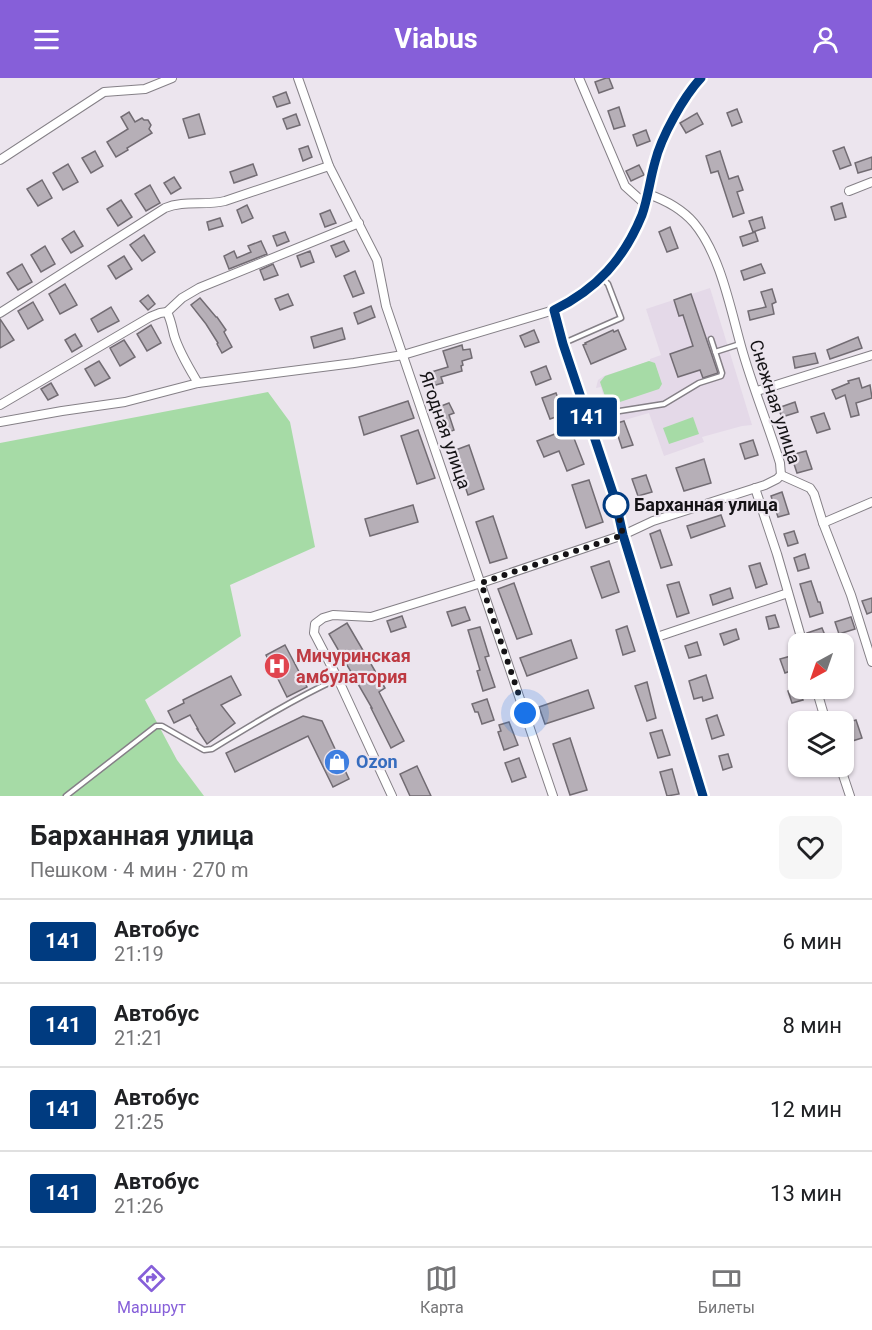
<!DOCTYPE html>
<html lang="ru">
<head>
<meta charset="utf-8">
<style>
  body { margin:0; font-family:Roboto,sans-serif; background:#f6f6f6; color:#202124; height:100vh; display:flex; flex-direction:column; font-size:22px; white-space:nowrap }
  * { box-sizing:border-box; margin:0 }
  p { font-size:20px; color:#757577 }
  .icon { flex:none; width:33px; height:33px; fill:none; stroke:currentColor; stroke-width:2; stroke-linecap:round; stroke-linejoin:round }
  .map { position:relative; height:718px; overflow:hidden }
  .details { display:flex; flex-direction:column; background:#fff; flex:1 }
  .details>* { flex:none }
  .badge { padding:0 12px; border-radius:4px; font-size:21px; line-height:39px }
  .needle { width:39px; rotate:220deg }
  .tools { position:absolute; left:788px; top:555px; display:grid; gap:12px }
  .tools a { display:grid; place-items:center; width:66px; height:66px; border-radius:12px; background:#fff; box-shadow:0 2px 4px #0004; font-size:30px }
  .you { position:absolute; width:30px; height:30px; margin:-15px; border:4px solid #fff; border-radius:50%; background:#1a73e8; box-shadow:0 0 0 9px #1a73e833 }
  .map>.badge { position:absolute; translate:-50% -50%; box-shadow:0 0 0 3px #fff }
  .round { display:grid; place-items:center; flex:none; width:63px; height:63px; border-radius:12px; background:#f6f6f6 }
  .summary { display:flex; align-items:center; justify-content:space-between; height:102px; padding:0 30px }
  h1 { font-size:28px; font-weight:700; line-height:45px }
  ul { padding:0; list-style:none }
  li { display:flex; align-items:center; gap:18px; height:84px; padding:0 30px; border-top:2px solid #e0e0e0 }
  li div { flex:1 }
  li b { display:block; font-size:22px }
  li em { font-style:normal }
  li .badge { min-width:66px; font-weight:700; text-align:center }
  header { display:flex; justify-content:space-between; align-items:center; height:78px; padding:0 30px; background:#865fd9; color:#fff; font-size:27px; font-weight:700 }
  .tabs { display:flex; justify-content:space-around; align-items:center; height:84px; border-top:2px solid #e0e0e0; background:#fff; font-size:16px; color:#757577 }
  .tabs a { display:grid; justify-items:center; gap:3px }
  .tabs .active { color:#865fd9 }
  .map>svg:first-child { display:block }
  .built { fill:#e4d9e8 }
  .green { fill:#a6dba6 }
  .building { fill:#b6afb7; stroke:#726c73; stroke-width:1.5 }
  .lines { fill:none; stroke-linecap:round; stroke-linejoin:round }
  .lane-casing { stroke:#858087; stroke-width:7 }
  .street-casing { stroke:#858087; stroke-width:10 }
  .lane { stroke:#fff; stroke-width:4 }
  .street { stroke:#fff; stroke-width:8 }
  .line-casing { stroke:#fff; stroke-width:14 }
  .line { stroke:#003b80; stroke-width:9 }
  .walk { stroke:#151316; stroke-width:6; stroke-dasharray:0 10.8 }
  .stop-dot { fill:#fff; stroke:#003b80; stroke-width:3 }
  .labels { text-anchor:middle; stroke-width:4.5; stroke-linejoin:round; paint-order:stroke }
  .street-label { font-size:18px; fill:#151316; stroke:#ece5ee }
  .stop-label { font-size:18px; font-weight:bold; fill:#151316; stroke:#ece5ee; text-anchor:start }
  .health-label { font-size:18px; font-weight:bold; fill:#be3a42; stroke:#ece5ee; text-anchor:start }
  .shop-label { font-size:18px; font-weight:bold; fill:#366cbe; stroke:#ece5ee; text-anchor:start }
</style>
</head>
<body>
<header><svg class="icon" aria-label="menu" viewBox="0 0 24 24"><path d="M4 6h16M4 12h16M4 18h16"/></svg>Viabus<svg class="icon" aria-label="person" viewBox="0 0 24 24"><circle cx="12" cy="8" r="4"/><path d="M4 21q1-7 8-7t8 7"/></svg></header>
<div class="map">
<svg width="872" height="718" viewBox="0 0 872 718">
  <rect width="100%" height="100%" fill="#ece5ee"/>
  <polygon class="built" points="710,210 752,347 742,348 702,359 704,364 664,378 649,335 611,346 602,322 604,320 601,309 596,310 598,302 604,298 650,283 650,281 661,277 646,231"/>
  <g class="green">
    <polygon points="649,283 655,285 662,306 659,311 614,326 607,324 600,304 605,298"/>
    <polygon points="268,314 290,344 315,469 230,507 241,558 145,622 177,682 204,718 0,718 0,365"/>
    <polygon points="693,339 699,356 669,366 663,350"/>
  </g>
  <g class="building">
    <polygon points="606,0 609,0 613,10 599,15 595,4"/>
    <polygon points="286,14 290,25 277,29 273,19"/>
    <polygon points="619,29 625,48 614,51 608,33"/>
    <polygon points="737,31 742,44 732,48 727,35"/>
    <polygon points="129,34 135,44 142,40 144,42 148,42 151,47 149,51 152,55 127,70 128,72 116,79 107,64 128,51 121,39"/>
    <polygon points="697,35 703,46 686,55 680,45"/>
    <polygon points="199,36 205,56 189,60 183,41"/>
    <polygon points="296,36 300,47 287,51 283,41"/>
    <polygon points="646,52 650,63 637,68 633,57"/>
    <polygon points="308,68 312,79 303,83 299,71"/>
    <polygon points="844,69 851,87 840,91 833,73"/>
    <polygon points="95,73 103,88 91,95 82,80"/>
    <polygon points="720,73 729,101 738,98 743,112 737,114 744,135 733,139 718,93 711,95 706,78"/>
    <polygon points="872,79 872,91 858,95 855,85"/>
    <polygon points="68,86 78,104 63,112 53,95"/>
    <polygon points="253,86 257,97 234,105 230,94"/>
    <polygon points="639,87 644,97 631,103 626,93"/>
    <polygon points="174,99 181,110 171,116 164,105"/>
    <polygon points="42,102 52,120 38,128 27,111"/>
    <polygon points="150,107 160,125 146,133 135,116"/>
    <polygon points="121,122 132,139 118,148 107,131"/>
    <polygon points="842,125 846,139 835,142 831,129"/>
    <polygon points="247,127 253,140 242,145 237,132"/>
    <polygon points="330,132 336,145 325,149 320,136"/>
    <polygon points="762,139 765,150 753,154 749,143"/>
    <polygon points="220,140 223,148 209,152 207,144"/>
    <polygon points="670,149 678,170 667,174 659,154"/>
    <polygon points="74,153 83,168 71,175 62,161"/>
    <polygon points="285,154 289,163 277,168 273,158"/>
    <polygon points="755,154 758,163 743,168 740,159"/>
    <polygon points="144,157 155,174 142,183 130,167"/>
    <polygon points="261,163 267,176 229,191 224,178 234,173 237,180 251,174 248,168"/>
    <polygon points="344,163 349,173 336,179 331,168"/>
    <polygon points="45,168 55,186 41,194 31,177"/>
    <polygon points="310,173 314,184 301,189 297,178"/>
    <polygon points="124,178 132,191 116,201 108,188"/>
    <polygon points="22,186 32,204 18,212 7,195"/>
    <polygon points="273,186 278,197 264,202 260,192"/>
    <polygon points="761,186 765,195 744,202 741,193"/>
    <polygon points="355,193 364,215 353,219 344,198"/>
    <polygon points="65,206 77,227 60,236 49,216"/>
    <polygon points="772,211 776,224 772,226 774,236 750,242 748,233 766,229 761,214"/>
    <polygon points="288,216 293,227 280,232 275,221"/>
    <polygon points="691,216 718,295 703,300 700,292 678,299 670,276 693,268 683,237 679,238 674,222"/>
    <polygon points="148,217 155,226 148,232 140,223"/>
    <polygon points="200,220 216,239 217,239 226,252 224,254 232,269 222,275 217,266 218,265 206,246 191,227"/>
    <polygon points="33,224 43,242 28,251 18,233"/>
    <polygon points="371,228 375,239 358,246 354,235"/>
    <polygon points="111,229 119,243 98,254 91,241"/>
    <polygon points="0,241 14,262 0,270"/>
    <polygon points="151,247 161,265 147,273 137,256"/>
    <polygon points="342,250 345,261 314,270 311,259"/>
    <polygon points="534,252 539,264 525,269 520,258"/>
    <polygon points="613,252 614,254 618,252 626,271 591,286 583,267 586,266 585,265"/>
    <polygon points="75,256 82,268 72,274 65,262"/>
    <polygon points="858,259 862,270 830,281 827,272"/>
    <polygon points="124,262 135,279 120,288 110,270"/>
    <polygon points="462,267 463,272 470,271 472,280 462,283 463,287 461,288 462,293 441,299 443,305 432,308 428,295 448,289 443,273"/>
    <polygon points="815,275 818,285 795,290 793,279"/>
    <polygon points="99,283 110,300 95,308 85,291"/>
    <polygon points="546,288 551,301 536,307 531,294"/>
    <polygon points="859,300 862,310 870,307 872,320 856,325 859,337 851,339 845,317 836,321 832,312 849,305 848,303"/>
    <polygon points="51,305 58,317 48,322 41,311"/>
    <polygon points="556,315 564,336 550,341 542,320"/>
    <polygon points="408,323 414,340 364,357 359,339"/>
    <polygon points="795,324 798,334 782,339 778,330"/>
    <polygon points="449,325 454,335 449,337 454,352 443,356 439,342 441,342 436,330"/>
    <polygon points="824,335 830,351 817,355 811,339"/>
    <polygon points="624,343 633,367 622,370 614,346"/>
    <polygon points="570,350 584,386 567,393 559,373 544,379 537,363"/>
    <polygon points="418,352 435,400 417,406 401,358"/>
    <polygon points="753,362 758,377 745,381 740,366"/>
    <polygon points="469,367 484,411 468,417 453,373"/>
    <polygon points="806,373 812,391 797,395 791,377"/>
    <polygon points="704,381 711,405 684,413 676,390"/>
    <polygon points="646,397 652,414 638,418 632,401"/>
    <polygon points="589,402 603,444 586,450 572,407"/>
    <polygon points="782,414 789,436 778,439 771,418"/>
    <polygon points="413,427 418,444 370,458 365,441"/>
    <polygon points="721,437 725,448 691,460 687,448"/>
    <polygon points="493,438 507,480 490,485 476,444"/>
    <polygon points="660,452 672,487 661,490 650,456"/>
    <polygon points="794,453 798,465 788,468 784,456"/>
    <polygon points="805,476 809,490 798,493 794,480"/>
    <polygon points="609,483 619,514 602,520 591,489"/>
    <polygon points="760,485 767,506 756,510 749,488"/>
    <polygon points="811,503 818,524 820,524 823,535 810,539 800,506"/>
    <polygon points="679,504 689,535 677,539 667,507"/>
    <polygon points="514,505 532,556 517,561 498,511"/>
    <polygon points="730,510 733,520 713,527 710,517"/>
    <polygon points="872,520 872,534 867,536 862,523"/>
    <polygon points="465,529 470,542 452,548 447,534"/>
    <polygon points="775,537 779,549 769,551 766,539"/>
    <polygon points="402,538 406,549 391,554 387,543"/>
    <polygon points="851,539 855,551 839,556 835,544"/>
    <polygon points="347,545 385,610 379,614 404,663 391,670 371,630 372,630 329,556"/>
    <polygon points="627,548 635,573 623,577 616,552"/>
    <polygon points="480,549 489,578 485,579 495,609 483,613 477,593 480,592 468,552"/>
    <polygon points="822,550 827,562 817,566 811,566 807,555"/>
    <polygon points="736,551 739,561 724,567 720,556"/>
    <polygon points="571,562 577,580 527,598 520,580"/>
    <polygon points="697,564 701,577 689,580 685,568"/>
    <polygon points="285,567 307,609 287,619 266,577"/>
    <polygon points="791,578 796,591 785,595 780,581"/>
    <polygon points="706,597 713,620 703,623 702,619 694,621 689,603"/>
    <polygon points="231,598 241,617 221,627 235,645 207,666 197,651 198,651 190,637 174,645 168,633 184,625 183,622"/>
    <polygon points="647,604 656,640 647,643 635,608"/>
    <polygon points="798,610 803,622 792,625 788,613"/>
    <polygon points="588,612 594,630 545,646 539,629"/>
    <polygon points="487,621 494,642 482,646 478,634 475,634 472,626"/>
    <polygon points="717,637 724,657 712,661 706,641"/>
    <polygon points="303,638 322,643 349,701 333,709 308,658 235,694 226,675"/>
    <polygon points="856,642 862,660 846,665 843,655 843,646"/>
    <polygon points="509,644 518,667 504,672 498,654 501,653 499,647"/>
    <polygon points="662,652 670,677 658,680 650,655"/>
    <polygon points="570,660 587,712 570,717 553,666"/>
    <polygon points="728,676 732,689 723,692 719,678"/>
    <polygon points="519,680 526,699 512,704 505,685"/>
    <polygon points="417,688 431,718 410,718 400,696"/>
    <polygon points="672,691 679,716 667,718 660,694"/>
  </g>
  <g class="lines">
    <g class="lane-casing">
      <g id="lane">
        <polyline points="564,265 621,240 608,206 602,200"/>
        <polyline points="715,274 740,266"/>
        <polyline points="589,341 607,335 664,326 699,305 721,298 722,295 711,261"/>
        <path d="M66,718L156,648H162L204,672L212,671C253,646 294,621 337,601"/>
      </g>
    </g>
    <g class="street-casing">
      <g id="street">
        <polyline points="298,0 329,88 377,182 386,228 553,718"/>
        <polyline points="579,0 625,108 645,126"/>
        <polyline points="0,82 104,14 145,11 172,0"/>
        <polyline points="849,113 872,104"/>
        <path d="M648,116C665,122 682,131 694,145C720,176 730,229 741,268C752,308 768,346 780,385L781,397"/>
        <path d="M554,232C574,308 607,380 623,457L703,718"/>
        <path d="M0,235L165,130C184,122 205,128 225,123L329,88"/>
        <path d="M198,305C189,290 179,274 174,257C172,249 171,242 167,234L182,220L199,210L359,145"/>
        <polyline points="757,313 872,277"/>
        <polyline points="0,327 150,239 160,235 167,234"/>
        <path d="M0,344L62,333L125,324L198,305L354,285L403,277L554,232C592,214 619,188 636,149C639,144 642,138 643,133C648,116 651,100 655,84C661,59 683,18 701,0"/>
        <polyline points="781,397 810,410 814,416 823,445 851,517 872,584"/>
        <polyline points="755,410 777,476 803,566"/>
        <polyline points="823,445 872,424"/>
        <polyline points="654,560 788,515"/>
        <polyline points="816,610 826,644"/>
        <polyline points="840,688 850,718"/>
        <polyline points="392,718 338,601 314,555 315,546 323,540 333,537 371,539 481,505 623,457 653,443 765,407 777,401 781,397"/>
      </g>
    </g>
    <use href="#lane" class="lane"/>
    <use href="#street" class="street"/>
  </g>
  <g class="lines">
    <g class="line-casing">
      <path id="line" d="M701,0C684,18 661,59 655,84C650,101 648,120 642,137C624,181 597,211 554,232L563,266L615,421L623,457L703,718"/>
    </g>
    <use href="#line" class="line"/>
    <polyline class="walk" points="525,635 481,505 623,457 615,421 616,427"/>
  </g>
  <defs>
    <g id="hospital-disc" transform="scale(1.35)"><circle r="9.5" fill="#e0444e" stroke="#ece5ee"/><path d="M-5-5h3v3.5h4V-5h3V5h-3V1.5h-4V5h-3Z" fill="#fff"/></g>
    <g id="shop-disc" transform="scale(1.35)"><circle r="9.5" fill="#3f7fe0" stroke="#ece5ee"/><path d="M-5-2.5h2.3a2.7 3.5 0 0 1 5.4 0H5L5.5 6h-11ZM-1.5-2.5h3a1.5 2.3 0 0 0-3 0Z" fill="#fff"/></g>
  </defs>
  <g fill-rule="evenodd">
    <use href="#hospital-disc" x="277" y="588"/>
    <use href="#shop-disc" x="337" y="684"/>
  </g>
  <circle class="stop-dot" cx="616" cy="427" r="12"/>
  <g class="labels">
    <g class="street-label">
      <text transform="translate(775 324) rotate(72)" y="6">Снежная улица</text>
      <text transform="translate(445 352) rotate(71)" y="6">Ягодная улица</text>
    </g>
    <g class="stop-label">
      <text x="634" y="433">Барханная улица</text>
    </g>
    <g class="health-label">
      <text x="296" y="584">Мичуринская<tspan x="296" dy="21">амбулатория</tspan></text>
    </g>
    <g class="shop-label">
      <text x="356" y="690">Ozon</text>
    </g>
  </g>
</svg>
<div class="tools">
<a><svg class="needle" viewBox="-14 -14 28 28"><path d="M0-13l5 13h-10z" fill="#e53935"/><path d="M0 13l5-13h-10z" fill="#757577"/></svg></a>
<a><svg class="icon" aria-label="layers" viewBox="0 0 24 24"><path d="M12 4l9 5-9 5-9-5zM3 14l9 5 9-5"/></svg></a>
</div>
<div class="you" style="left:525px;top:635px"></div>
<b class="badge" style="left:587px;top:339px;background:#003b80;color:#fff">141</b>
</div>
<section class="details">
<div class="summary"><div><h1>Барханная улица</h1><p>Пешком · 4 мин · 270 m</p></div><a class="round"><svg class="icon" aria-label="heart" viewBox="0 0 24 24"><path d="M12 20l-8-8c-3-5 5-10 8-4 3-6 11-1 8 4z"/></svg></a></div>
<ul>
<li><span class="badge" style="background:#003b80;color:#fff">141</span><div><b>Автобус</b><p>21:19</p></div><em>6 мин</em></li>
<li><span class="badge" style="background:#003b80;color:#fff">141</span><div><b>Автобус</b><p>21:21</p></div><em>8 мин</em></li>
<li><span class="badge" style="background:#003b80;color:#fff">141</span><div><b>Автобус</b><p>21:25</p></div><em>12 мин</em></li>
<li><span class="badge" style="background:#003b80;color:#fff">141</span><div><b>Автобус</b><p>21:26</p></div><em>13 мин</em></li>
</ul>
</section>
<nav class="tabs">
<a class="active"><svg class="icon" aria-label="directions" viewBox="0 0 24 24"><path d="M12 3l9 9-9 9-9-9zM9 14v-3h6M13 9l2 2-2 2"/></svg>Маршрут</a>
<a><svg class="icon" aria-label="map" viewBox="0 0 24 24"><path d="M3 6l6-2 6 2 6-2v14l-6 2-6-2-6 2zM9 4v14M15 6v14"/></svg>Карта</a>
<a><svg class="icon" aria-label="tickets" viewBox="0 0 24 24"><path d="M3 7h18v10H3zM15 7v10"/></svg>Билеты</a>
</nav>
</body>
</html>
